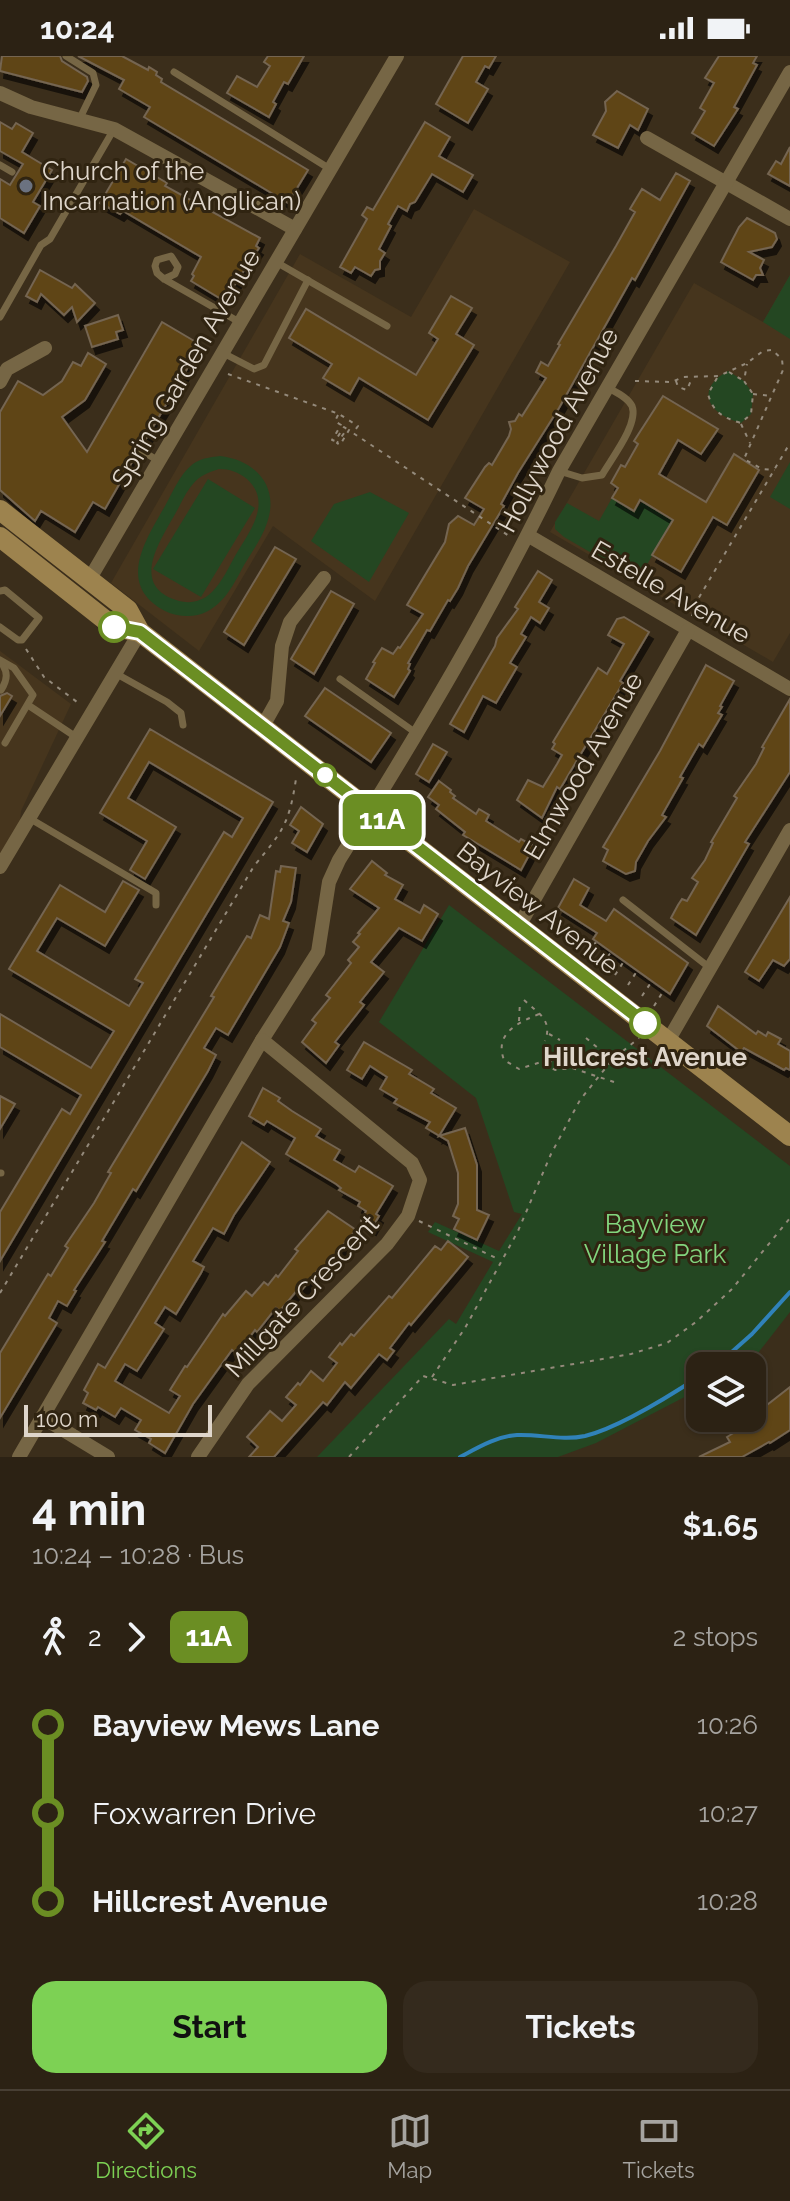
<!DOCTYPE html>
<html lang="en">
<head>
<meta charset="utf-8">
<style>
  body { margin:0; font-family:Raleway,sans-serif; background:#342a1d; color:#f1f3f6; height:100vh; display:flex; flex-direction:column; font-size:30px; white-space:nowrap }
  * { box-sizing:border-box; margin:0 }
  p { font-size:26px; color:#a6a4a0 }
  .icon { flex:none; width:44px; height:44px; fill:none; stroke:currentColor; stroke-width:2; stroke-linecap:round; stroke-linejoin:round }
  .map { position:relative; height:1401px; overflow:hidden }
  .side { display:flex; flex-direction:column; background:#2c2214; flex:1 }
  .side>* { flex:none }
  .badge { padding:0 16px; border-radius:12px; font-size:28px; line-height:52px }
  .controls { position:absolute; left:686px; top:1296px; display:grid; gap:16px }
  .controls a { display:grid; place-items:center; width:80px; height:80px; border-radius:16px; background:#2c2214; box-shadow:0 2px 6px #0004,0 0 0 2px #483f34; font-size:40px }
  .scale { position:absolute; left:24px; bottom:20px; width:188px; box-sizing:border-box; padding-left:8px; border:4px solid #dfd6cb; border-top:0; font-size:22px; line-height:28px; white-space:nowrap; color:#dfd6cb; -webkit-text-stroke:6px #302411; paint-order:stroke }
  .map>.badge { position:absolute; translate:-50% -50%; box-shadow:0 0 0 4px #fff }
  .legs { display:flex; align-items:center; gap:12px; height:88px; padding:0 32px; font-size:26px }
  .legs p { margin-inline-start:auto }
  .overview { display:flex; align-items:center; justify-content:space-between; height:136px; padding:0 32px }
  h1 { font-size:44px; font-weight:700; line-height:60px }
  .action { display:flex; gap:16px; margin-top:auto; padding:16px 32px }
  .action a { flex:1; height:92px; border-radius:24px; background:#7dd154; color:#111; font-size:32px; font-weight:700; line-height:92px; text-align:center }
  .action a+a { background:#342a1d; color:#f1f3f6 }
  ul { padding:0 32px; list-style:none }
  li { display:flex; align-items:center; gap:28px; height:88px; font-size:30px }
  li i { display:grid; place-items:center; width:12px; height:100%; margin:0 10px; background:currentColor }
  li i::after { content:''; width:20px; height:20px; margin:-10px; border:6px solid; border-radius:50%; background:#2c2214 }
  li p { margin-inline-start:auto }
  li:first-child i { background:linear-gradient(#0000 50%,currentColor 0) }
  li:last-child i { background:linear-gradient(currentColor 50%,#0000 0) }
  .status { display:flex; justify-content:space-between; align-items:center; height:56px; padding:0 40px; background:#2c2214; direction:ltr }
  .status svg { height:22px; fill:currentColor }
  .tab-bar { display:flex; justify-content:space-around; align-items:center; height:112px; border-top:2px solid #483f34; background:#2c2214; font-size:22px; color:#a6a4a0 }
  .tab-bar a { display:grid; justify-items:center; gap:4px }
  .tab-bar .active { color:#7dd154 }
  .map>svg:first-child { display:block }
  .built { fill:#46351d }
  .green { fill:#244722; fill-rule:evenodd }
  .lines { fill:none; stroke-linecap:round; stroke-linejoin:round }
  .stream { stroke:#3082b9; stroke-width:4 }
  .building { fill:#5f4419; stroke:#746551; stroke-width:2; filter:url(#shadow) }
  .path { stroke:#948a7b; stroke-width:2; stroke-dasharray:4 6; stroke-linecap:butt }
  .service { stroke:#766645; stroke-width:7 }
  .minor { stroke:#766645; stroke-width:14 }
  .secondary { stroke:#9d834e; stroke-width:20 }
  .line-1-casing { stroke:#fff; stroke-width:18 }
  .line-1 { stroke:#6b8e23; stroke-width:12 }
  .worship-dot { fill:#6b7280; stroke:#302411; stroke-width:3 }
  .stop-1-dot { fill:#fff; stroke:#6b8e23; stroke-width:4 }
  .labels { text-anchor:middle; stroke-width:6; stroke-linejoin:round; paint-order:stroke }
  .poi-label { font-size:26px; fill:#dfd6cb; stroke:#302411; text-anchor:start }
  .street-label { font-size:26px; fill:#dfd6cb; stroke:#302411 }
  .stop-label { font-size:26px; font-weight:bold; fill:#dfd6cb; stroke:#302411 }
  .park-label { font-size:26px; fill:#82d67e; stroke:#302411 }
</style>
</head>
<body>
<div class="status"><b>10:24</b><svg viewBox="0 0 49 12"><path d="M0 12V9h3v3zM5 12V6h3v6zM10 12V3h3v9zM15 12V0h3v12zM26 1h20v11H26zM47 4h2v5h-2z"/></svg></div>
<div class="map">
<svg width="790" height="1401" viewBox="0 0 790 1401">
  <defs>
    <filter id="shadow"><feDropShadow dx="4" dy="7" stdDeviation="0" flood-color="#0009"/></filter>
  </defs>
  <rect width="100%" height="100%" fill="#3b2e1b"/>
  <g class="built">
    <polygon points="474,153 570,206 375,545 273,470 199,595 111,527 300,198 411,261"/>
    <polygon points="790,219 790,577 773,606 550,476 694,227 763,266"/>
    <polygon points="0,595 71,648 21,755 19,774 0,807"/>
  </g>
  <g class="green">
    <polygon points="790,219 790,283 763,266"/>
    <path d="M728,315L744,325L753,338L751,358L741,367C710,359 693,334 728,315Z"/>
    <path d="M220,400C255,404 280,430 267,467C262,482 252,496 244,509C235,526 225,547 206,556C195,562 177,561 165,555C116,529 145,485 165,450C173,436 181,415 196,406C203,402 212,401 220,400ZM219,413C230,413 238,416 247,423C273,447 249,476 235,500C229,511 222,526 212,536C203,545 191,548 179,545C130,531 158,488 174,460C180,450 185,437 193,428C199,420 209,416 219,413Z"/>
    <polygon points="790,406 790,453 770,441"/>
    <polygon points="208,423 255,452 201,541 153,513"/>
    <polygon points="370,436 409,457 369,526 311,485 334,448"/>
    <polygon points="612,442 634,455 642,446 673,464 638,524 564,481 555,473 555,466 567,447 599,465"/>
    <polygon points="449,849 790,1110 790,1256 751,1306 743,1310 700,1310 700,1333 596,1387 558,1401 317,1401 449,1263 456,1268 493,1206 428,1176 435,1166 499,1195 522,1158 514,1156 476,1042 379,966"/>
  </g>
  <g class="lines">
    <g class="stream">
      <polyline points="716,1310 752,1278 790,1236"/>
      <path d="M460,1401C477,1392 497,1380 517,1379C540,1378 562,1385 585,1380C618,1372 671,1339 700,1320"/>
    </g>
  </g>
  <g class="building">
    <polygon points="2,0 60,0 62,5 87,21 88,25 82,36 0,15"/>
    <polygon points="78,0 122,0 148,14 149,11 157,16 156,19 162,23 161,26 308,114 288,147 144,61 150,51 119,33 124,24"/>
    <polygon points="268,0 304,0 288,28 284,26 273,46 276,48 269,61 227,37 237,20 257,31 270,10 264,6"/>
    <polygon points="463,0 496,0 489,12 485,10 476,26 488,33 468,67 436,48"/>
    <polygon points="719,0 757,0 753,7 757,9 734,51 738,53 714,90 692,77 705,55 700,52 714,27 705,22"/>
    <polygon points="617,35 648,53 638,74 630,69 618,92 593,79 606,55 605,46"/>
    <polygon points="0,66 12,73 16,67 33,77 22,96 52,114 33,146 40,150 24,177 0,162 0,123 10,129 23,108 0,95"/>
    <polygon points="425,66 450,81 439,100 473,119 463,136 432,118 415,146 410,148 407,155 398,150 388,168 391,170 379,193 385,197 380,205 380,213 375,214 371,220 355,211 351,217 340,211 367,163 362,159 367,151 373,154"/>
    <polygon points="790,91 790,130 768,118 776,105 781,108"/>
    <polygon points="126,103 167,127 165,130 260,182 256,190 259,192 227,240 224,238 221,243 191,225 194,220 192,218 201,201 123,155 120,158 100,147"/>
    <polygon points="676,117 690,125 635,224 632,222 559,352 518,417 501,448 504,450 468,510 458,532 450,545 448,544 430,575 427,574 408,607 410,608 408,613 410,615 394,641 366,623 375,607 373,606 382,592 393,598 398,591 400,592 423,558 407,549 445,486 449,468 458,460 474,469 484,453 465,442 485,411 489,407 492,409 509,380 511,373 509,366 515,365 519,358 522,360 546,322 536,316 541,306 548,310 560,289 558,288 616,190 635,156 630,153 642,133 660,144"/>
    <polygon points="747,162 775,177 777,183 772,191 749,196 764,204 760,212 763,219 756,219 753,224 721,206 739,171"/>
    <polygon points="40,214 72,232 75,228 95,247 77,266 72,251 64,259 41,238 37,246 26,240"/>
    <polygon points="451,240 472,252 456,278 474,289 428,364 359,322 350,338 323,322 332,308 289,282 306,253 416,319 438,283 429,277"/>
    <polygon points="118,259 123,274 116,276 118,283 92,291 85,270"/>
    <polygon points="162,266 201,289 143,388 137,388 134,391 136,399 105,453 93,446 75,476 41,455 35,465 0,434 0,356 18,325 43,339 62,325 73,306 81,310 88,297 106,308 85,344 62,361 87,396"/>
    <polygon points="663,340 718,373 701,398 678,384 659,418 706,446 734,398 759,414 727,469 713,461 681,516 652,499 673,464 640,444 634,455 612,442 618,432 611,427 621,409 625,411 638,388 634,385"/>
    <polygon points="275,491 296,503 244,589 224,576"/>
    <polygon points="538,515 552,524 539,546 549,552 540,567 531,561 521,578 526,581 510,607 517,611 496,647 483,640 464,676 450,668 495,590 497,582 518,553 515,551"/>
    <polygon points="331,535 354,548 314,618 291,603"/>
    <polygon points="624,561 649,576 620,625 623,627 560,733 557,731 542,762 517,744 528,724 543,731 557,708 562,699 552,693 555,688 553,686 598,612 607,618 624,588 608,579 617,563"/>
    <polygon points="706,609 734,625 720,650 722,651 718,657 722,659 703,691 699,688 680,721 683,722 662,759 666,761 648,785 636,806 635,815 626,818 603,805 608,794 603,791 660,695"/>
    <polygon points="325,632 391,677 371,706 305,660"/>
    <polygon points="7,637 12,640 0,660 0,640"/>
    <polygon points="790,643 790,716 745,786 749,788 696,879 671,862 678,849 682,843 687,845 698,826 692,822 705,804 713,787 711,786 737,742 734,740 756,708 764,692 762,691"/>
    <polygon points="150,673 273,746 0,1205 0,1156 62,1053 70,1058 81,1039 0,991 0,958 91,1012 114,975 9,913 60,829 105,856 123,825 139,834 105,890 57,862 37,895 129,950 143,927 135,923 224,776 232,781 243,762 149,706 128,742 176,771 145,823 130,814 147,785 100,757"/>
    <polygon points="433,688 447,696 429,726 416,718"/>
    <polygon points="439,725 451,734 450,736 455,740 453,742 476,758 479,753 489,759 486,765 519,786 521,783 534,790 521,814 463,779 465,776 436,753 439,749 428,741"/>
    <polygon points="301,751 323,768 307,796 292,787 299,775 290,769"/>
    <polygon points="372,805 387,817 385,819 403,829 395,843 420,857 424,849 438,858 422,885 399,872 371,906 384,916 360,946 364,949 335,986 339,989 326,1007 302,986 316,967 312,964 330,942 326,939 351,907 348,904 359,891 353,886 360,878 358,877 379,852 350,833"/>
    <polygon points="281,810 296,812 291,846 283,865 289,867 280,891 228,979 216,972 204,992 216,999 208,1015 136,1135 133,1133 102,1185 105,1186 74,1234 76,1235 67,1250 58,1245 49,1262 57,1267 0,1362 0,1297 48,1218 51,1220 68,1192 65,1190 94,1147 111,1117 108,1116 214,941 211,940 247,880 251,882 260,859 269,863 276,815 280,816"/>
    <polygon points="574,823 589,832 580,849 606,865 614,853 688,907 670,938 593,883 597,877 558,852"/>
    <polygon points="790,841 790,903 784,910 773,904 759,925 745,916"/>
    <polygon points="718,950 756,978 758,975 766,980 768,976 781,983 778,988 790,995 790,1014 786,1012 784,1014 744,992 741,996 707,970"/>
    <polygon points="364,986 412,1014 409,1018 434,1033 431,1037 456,1052 439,1080 465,1072 477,1109 477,1154 489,1159 477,1184 454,1173 459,1163 453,1160 458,1148 458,1117 448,1085 426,1072 430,1066 394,1047 397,1043 380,1033 387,1021 370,1010 362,1023 347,1014"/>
    <polygon points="263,1032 280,1042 278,1045 292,1055 321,1073 316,1080 340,1094 334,1104 355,1116 359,1110 393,1130 376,1158 379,1160 372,1172 361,1165 366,1155 358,1150 360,1146 339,1134 341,1132 336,1128 286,1098 295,1082 267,1065 264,1069 249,1060"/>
    <polygon points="0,1040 15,1048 0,1073"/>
    <polygon points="242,1086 270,1106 234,1159 224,1178 213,1172 193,1205 204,1211 201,1217 176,1258 165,1251 155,1267 164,1273 137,1315 125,1308 115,1325 169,1357 180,1340 170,1334 185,1310 187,1311 223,1258 225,1260 246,1235 252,1240 264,1226 268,1229 276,1219 278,1221 298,1195 295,1193 328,1155 356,1174 321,1216 318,1214 301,1235 298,1233 280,1255 276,1252 257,1276 255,1274 237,1298 232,1294 193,1348 165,1397 149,1387 151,1383 135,1374 141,1364 121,1352 115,1361 98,1351 96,1354 83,1347 88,1337 84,1334 98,1308 105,1312"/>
    <polygon points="448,1185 468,1201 411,1269 409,1267 390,1292 394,1295 387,1304 379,1298 351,1332 345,1326 327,1349 323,1346 274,1401 249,1401 258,1391 247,1381 270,1355 282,1365 296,1349 286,1341 298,1327 300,1329 311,1315 323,1325 337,1307 329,1301 340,1287 342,1289 351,1278 354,1280 389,1240 392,1242 435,1190 441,1194"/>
    <polygon points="790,1331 790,1374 770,1387 769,1386 742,1401 699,1401 730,1386 727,1381 756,1363 754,1359"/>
  </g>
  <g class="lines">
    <g class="path">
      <polyline points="729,316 744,325"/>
      <polyline points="228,318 339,358 358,370 353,377 512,482"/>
      <path d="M717,322L708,338C713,356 723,362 741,367L751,358L753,338L744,325L747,308"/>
      <polyline points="635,325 672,326 683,321 719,320 747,307 763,295 772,294 782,303 783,314 744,403 762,413 775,414"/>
      <polyline points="676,325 678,331 687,334 692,322"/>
      <polyline points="753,338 771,340"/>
      <polyline points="338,359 335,365 341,369 332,384 335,385 344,371 347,373 337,387 340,389 349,374 353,377"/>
      <polyline points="741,368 750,387"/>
      <polyline points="692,560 694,550 790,387"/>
      <polyline points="26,593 44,621 77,646"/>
      <polyline points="588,898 596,886"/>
      <polyline points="602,909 611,896"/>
      <polyline points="615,919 624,905"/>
      <polyline points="628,929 637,915"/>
      <polyline points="642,940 652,925"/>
      <path d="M524,944C538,957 553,964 545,985"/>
      <polyline points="654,950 664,934"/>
      <path d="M539,958C518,967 494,977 504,1004L519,1013L541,1006L555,1014L572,1012L614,1026"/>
      <polyline points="519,965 520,945"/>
      <polyline points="549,978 560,984"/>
      <polyline points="586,982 611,1003"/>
      <polyline points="549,1008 560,993"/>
      <polyline points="419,1165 500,1204"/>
      <path d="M0,1237L254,810C283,775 289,768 296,723"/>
      <polyline points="432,1321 465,1272 518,1175 551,1098 580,1044 612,1004 639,982"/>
      <polyline points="349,1401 423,1320 453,1329 631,1298 667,1287 696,1266 732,1233 790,1162"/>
    </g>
    <g class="service">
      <polyline points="66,0 93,17 96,29 80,62"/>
      <polyline points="174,16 330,113"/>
      <polyline points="0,109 12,116"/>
      <polyline points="276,206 387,270"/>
      <polyline points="164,223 175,218 178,211 171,200 157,204 155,210 157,217 164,223 241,267"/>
      <polyline points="0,261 41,189 50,183 114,73"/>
      <polyline points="223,297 254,313 264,309 308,224"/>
      <polyline points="140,394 159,405"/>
      <path d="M559,415L582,422L602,419C611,403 639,368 632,350C628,341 615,336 607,331"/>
      <polyline points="0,535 5,534 39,562 22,584 18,584 0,571"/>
      <polyline points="0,604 14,612 33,639 5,687"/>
      <polyline points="115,617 167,646 181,657 183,669"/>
      <polyline points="340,623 416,677"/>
      <path d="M1,634C8,623 8,616 1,606"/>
      <polyline points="28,649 76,681"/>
      <polyline points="29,762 156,837 156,849"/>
      <polyline points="623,844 710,912"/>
      <polyline points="0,1117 1,1117"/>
    </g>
    <g class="minor">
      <polyline points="0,37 31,51 114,73 295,173"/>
      <polyline points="647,82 790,163"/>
      <polyline points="0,326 7,313 45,292"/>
      <polyline points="529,480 790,633"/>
      <polyline points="89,524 397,0"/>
      <polyline points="263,670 277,645 282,590 290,566 324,522"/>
      <polyline points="0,811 140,576"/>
      <polyline points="519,870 688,574"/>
      <polyline points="668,985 790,774"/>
      <polyline points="42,1361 108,1401"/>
      <path d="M19,1401L262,984L318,896L329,826L339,804C418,678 495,549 559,415L790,16"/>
      <polyline points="198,1401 248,1328 387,1188 408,1160 420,1124 412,1107 262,984"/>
    </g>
    <g class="secondary">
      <polyline points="0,454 128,554 140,576 790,1080"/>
      <polyline points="0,481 114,571 140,576"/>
    </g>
  </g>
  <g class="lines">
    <g class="line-1-casing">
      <polyline id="line-1" points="114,571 140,576 645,967"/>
    </g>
    <use href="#line-1" class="line-1"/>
  </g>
  <circle class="worship-dot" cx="26" cy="130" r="8"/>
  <g class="stop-1-dot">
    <circle cx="114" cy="571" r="14"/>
    <circle cx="325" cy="719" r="10"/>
    <circle cx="645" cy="967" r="14"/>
  </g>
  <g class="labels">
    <g class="poi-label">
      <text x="42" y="124">Church of the<tspan x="42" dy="30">Incarnation (Anglican)</tspan></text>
    </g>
    <g class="street-label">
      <text transform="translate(186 312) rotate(-60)" y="9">Spring Garden Avenue</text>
      <text transform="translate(558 374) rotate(-62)" y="9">Hollywood Avenue</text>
      <text transform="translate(671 536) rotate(30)" y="9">Estelle Avenue</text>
      <text transform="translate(583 710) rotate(-60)" y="9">Elmwood Avenue</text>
      <text transform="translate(538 852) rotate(38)" y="9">Bayview Avenue</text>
      <text transform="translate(302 1240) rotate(-47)" y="9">Millgate Crescent</text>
    </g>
    <g class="stop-label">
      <text x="645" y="1010">Hillcrest Avenue</text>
    </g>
    <g class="park-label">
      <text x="655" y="1177">Bayview<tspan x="655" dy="30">Village Park</tspan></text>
    </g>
  </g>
</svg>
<div class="controls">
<a><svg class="icon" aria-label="layers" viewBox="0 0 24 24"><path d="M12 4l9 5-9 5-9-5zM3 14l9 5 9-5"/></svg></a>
</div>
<div class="scale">100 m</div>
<b class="badge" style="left:382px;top:764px;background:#6b8e23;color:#fff">11A</b>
</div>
<section class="side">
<div class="overview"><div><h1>4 min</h1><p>10:24 – 10:28 · Bus</p></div><b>$1.65</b></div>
<div class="legs"><svg class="icon" aria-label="walk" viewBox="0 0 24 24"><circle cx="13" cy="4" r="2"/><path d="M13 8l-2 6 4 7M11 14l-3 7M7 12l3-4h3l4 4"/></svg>2<svg class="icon" aria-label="forward" viewBox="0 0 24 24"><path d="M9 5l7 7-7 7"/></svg><b class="badge" style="background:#6b8e23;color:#fff">11A</b><p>2 stops</p></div>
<ul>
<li><i style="color:#6b8e23"></i><b>Bayview Mews Lane</b><p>10:26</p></li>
<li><i style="color:#6b8e23"></i><span>Foxwarren Drive</span><p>10:27</p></li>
<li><i style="color:#6b8e23"></i><b>Hillcrest Avenue</b><p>10:28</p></li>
</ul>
<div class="action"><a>Start</a><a>Tickets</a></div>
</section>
<nav class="tab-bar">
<a class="active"><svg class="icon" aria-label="directions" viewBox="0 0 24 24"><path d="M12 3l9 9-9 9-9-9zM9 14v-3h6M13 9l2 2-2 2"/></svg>Directions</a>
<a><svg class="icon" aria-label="map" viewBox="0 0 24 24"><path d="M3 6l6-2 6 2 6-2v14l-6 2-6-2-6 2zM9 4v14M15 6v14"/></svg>Map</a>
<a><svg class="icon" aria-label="tickets" viewBox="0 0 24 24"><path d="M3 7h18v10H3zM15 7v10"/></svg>Tickets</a>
</nav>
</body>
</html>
